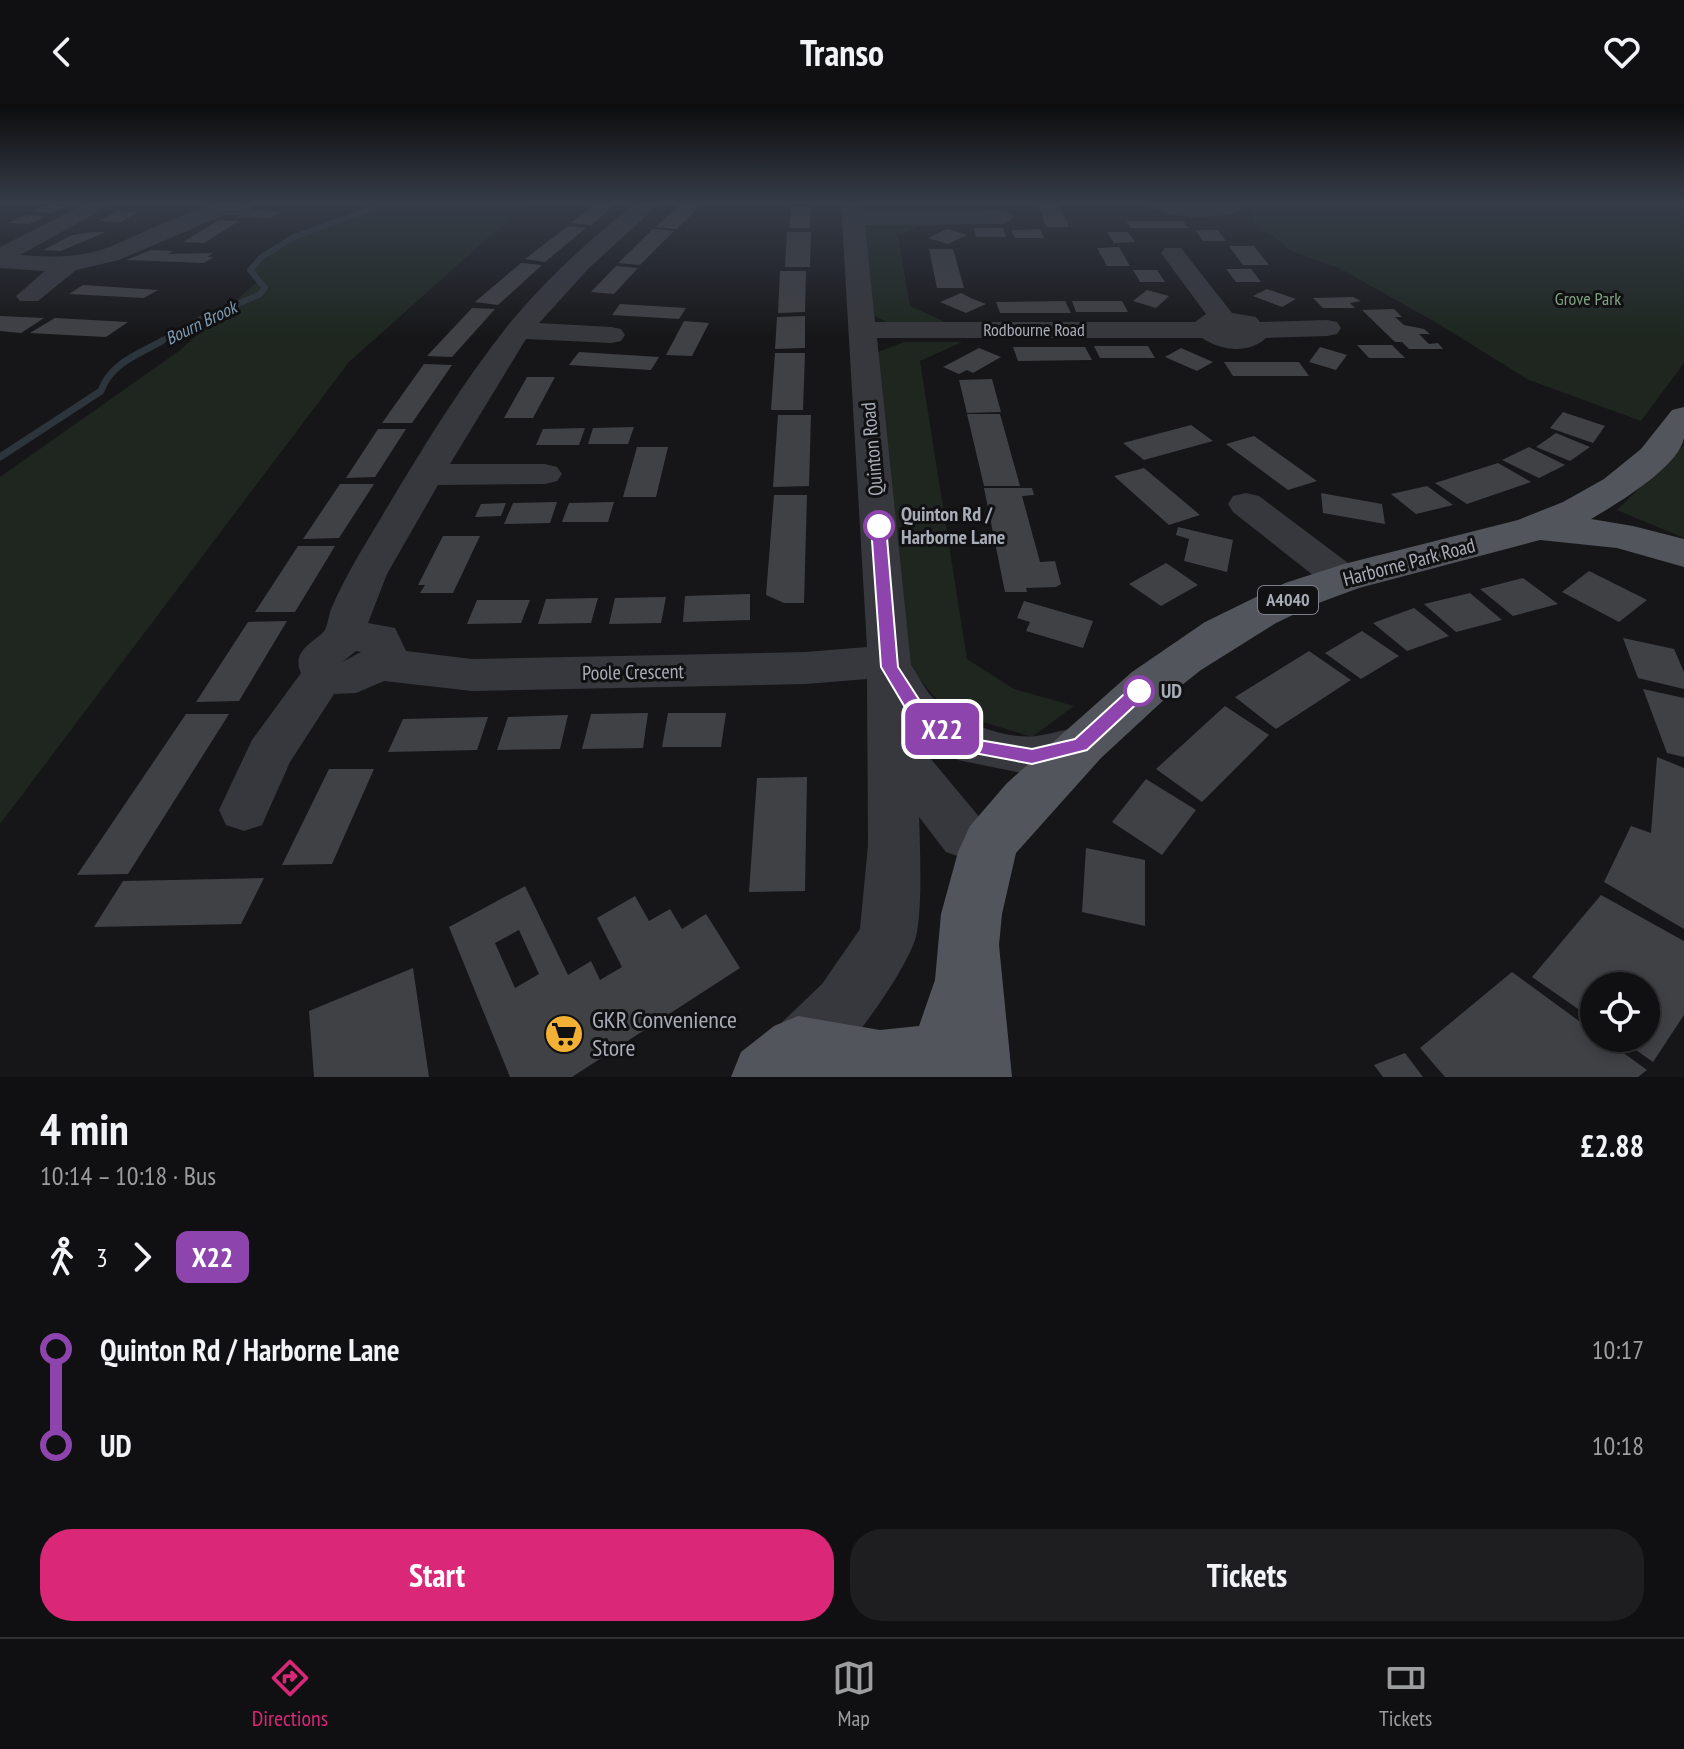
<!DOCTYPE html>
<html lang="en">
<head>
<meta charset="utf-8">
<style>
  body { margin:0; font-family:"PT Sans Narrow",sans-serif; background:#1e1e20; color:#f1f3f6; height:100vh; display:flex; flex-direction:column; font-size:30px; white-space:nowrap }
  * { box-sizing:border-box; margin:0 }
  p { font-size:26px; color:#9c9d9f }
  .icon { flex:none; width:44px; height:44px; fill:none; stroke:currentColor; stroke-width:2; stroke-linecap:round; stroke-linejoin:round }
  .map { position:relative; height:973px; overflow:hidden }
  .panel { display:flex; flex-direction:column; background:#101012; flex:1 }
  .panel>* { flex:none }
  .badge { padding:0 16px; border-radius:12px; font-size:28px; line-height:52px }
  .buttons { position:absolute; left:1580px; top:868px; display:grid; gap:16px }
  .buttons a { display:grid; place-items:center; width:80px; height:80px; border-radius:50%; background:#101012; box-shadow:0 4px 12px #0003,0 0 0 2px #303032; font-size:40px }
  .map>.badge { position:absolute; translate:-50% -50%; box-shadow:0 0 0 4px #fff }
  .legs { display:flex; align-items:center; gap:12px; height:88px; padding:0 40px; font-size:26px }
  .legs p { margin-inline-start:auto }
  .headline { display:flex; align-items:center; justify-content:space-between; height:136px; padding:0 40px }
  h1 { font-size:44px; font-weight:700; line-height:60px }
  .button { display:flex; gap:16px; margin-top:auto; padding:16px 40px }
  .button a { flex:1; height:92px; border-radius:32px; background:#db2777; color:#fff; font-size:32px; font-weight:700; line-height:92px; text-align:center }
  .button a+a { background:#1e1e20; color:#f1f3f6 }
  ul { padding:0 40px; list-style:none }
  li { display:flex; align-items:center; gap:28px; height:96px; font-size:30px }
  li i { display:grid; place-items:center; width:12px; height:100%; margin:0 10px; background:currentColor }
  li i::after { content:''; width:20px; height:20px; margin:-10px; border:6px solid; border-radius:50%; background:#101012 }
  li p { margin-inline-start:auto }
  li:first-child i { background:linear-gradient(#0000 50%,currentColor 0) }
  li:last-child i { background:linear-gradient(currentColor 50%,#0000 0) }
  header { display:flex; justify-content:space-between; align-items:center; height:104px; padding:0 40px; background:#101012; font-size:36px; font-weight:700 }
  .dock { display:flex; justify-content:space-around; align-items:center; height:112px; border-top:2px solid #303032; background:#101012; font-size:22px; color:#9c9d9f }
  .dock a { display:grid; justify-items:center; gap:4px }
  .dock .on { color:#db2777 }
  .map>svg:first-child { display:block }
  .green { fill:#1e261f }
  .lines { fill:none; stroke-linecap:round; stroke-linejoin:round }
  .stream-far1 { stroke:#2c353c; stroke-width:6 }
  .stream { stroke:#2c353c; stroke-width:7 }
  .building { fill:#404145; fill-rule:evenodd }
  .minor { fill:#37383d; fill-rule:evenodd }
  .major { fill:#53555c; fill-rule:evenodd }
  .line-1 { fill:#8e44ad; stroke:#fff; stroke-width:2 }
  .stop-1-dot { fill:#fff; stroke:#8e44ad; stroke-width:4 }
  .labels { text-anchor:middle; stroke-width:6; stroke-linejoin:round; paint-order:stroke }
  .far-park-label { font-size:18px; fill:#7fa381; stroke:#111113 }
  .far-water-label { font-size:18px; font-style:italic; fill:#7f9bb3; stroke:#111113 }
  .far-street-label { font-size:18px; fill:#a8adb8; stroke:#111113 }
  .shield { fill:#111113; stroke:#7b7e86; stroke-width:2 }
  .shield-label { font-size:18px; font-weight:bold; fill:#a8adb8 }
  .street-label { font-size:20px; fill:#a8adb8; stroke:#111113 }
  .stop-label { font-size:20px; font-weight:bold; fill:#a8adb8; stroke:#111113; text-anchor:start }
  .near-poi-label { font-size:24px; fill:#a8adb8; stroke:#111113; text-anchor:start }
</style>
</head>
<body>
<header><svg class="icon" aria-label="back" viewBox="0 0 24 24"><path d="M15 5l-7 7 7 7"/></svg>Transo<svg class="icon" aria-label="heart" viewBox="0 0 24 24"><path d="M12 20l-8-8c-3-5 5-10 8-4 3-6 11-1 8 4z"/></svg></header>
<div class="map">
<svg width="1684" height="973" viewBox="0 0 1684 973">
  <rect width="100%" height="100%" fill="#161618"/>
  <g class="green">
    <path d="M378,99H527L349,258L0,720V373L179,247L258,177L250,166C279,128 336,118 380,102Z"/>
    <polygon points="1250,99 1684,99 1684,259 1641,317 1529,276 1437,219 1339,164 1291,147 1275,133 1256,123"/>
    <polygon points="878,118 926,119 898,132 910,202 952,221 892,221 873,211 865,125"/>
    <polygon points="904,238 962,238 920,257 967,555 1014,585 1074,602 1032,633 945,606 911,564 894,441 878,248"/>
    <polygon points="1684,341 1684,434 1617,406"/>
  </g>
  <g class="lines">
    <polyline class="stream-far1" points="158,239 199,216 259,191 265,184 250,166 263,152 294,133 381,101 378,99"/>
    <path class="stream" d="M0,353L101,287C110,260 138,250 162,237"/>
  </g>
  <g class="building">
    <polygon points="596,99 617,99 591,121 571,119"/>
    <polygon points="680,100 700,102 677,125 656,123"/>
    <polygon points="47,101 67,102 52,109 32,108"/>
    <polygon points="1038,101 1060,101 1069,123 1046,123"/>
    <polygon points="791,103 811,103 810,124 789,124"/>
    <polygon points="248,106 281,108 271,114 237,113"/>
    <polygon points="118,107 139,108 121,118 99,117"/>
    <polygon points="26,111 46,112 29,120 8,119"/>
    <polygon points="219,116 239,117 204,139 183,138"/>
    <polygon points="1126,117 1183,117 1189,124 1131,124"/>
    <polygon points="568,122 586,124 545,158 525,155"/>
    <polygon points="974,124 1003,124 1006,133 976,133"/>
    <polygon points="653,125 674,127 640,161 618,159"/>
    <polygon points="947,125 967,131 948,140 928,134"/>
    <polygon points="1040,125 1044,134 1015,134 1011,126"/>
    <polygon points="1195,126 1218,126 1226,137 1203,137"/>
    <polygon points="93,128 106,128 61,147 43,146 72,131"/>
    <polygon points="787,128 811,128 810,163 785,163"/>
    <polygon points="1107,128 1128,128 1135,138 1114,139"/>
    <polygon points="1229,142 1254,142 1269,161 1243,161"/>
    <polygon points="1119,143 1130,162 1107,162 1097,144"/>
    <polygon points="929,145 953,145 964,184 937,184"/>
    <polygon points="151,146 173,147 168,150 213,149 207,153 214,153 204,159 126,156"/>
    <polygon points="521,159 542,161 498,201 475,198"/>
    <polygon points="616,162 638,164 614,190 591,188"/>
    <polygon points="1226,165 1251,165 1261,178 1236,178"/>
    <polygon points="1133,166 1157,166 1165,178 1140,178"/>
    <polygon points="780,167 806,167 805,208 778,209"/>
    <polygon points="83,181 158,186 144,194 69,190"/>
    <polygon points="1267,185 1296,195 1282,203 1253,192"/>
    <polygon points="1147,186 1169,192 1156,204 1133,197"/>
    <polygon points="961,189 973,195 986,200 966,209 940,198"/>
    <polygon points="1353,193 1361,197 1350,199 1355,204 1323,204 1313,194"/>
    <polygon points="1065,197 1071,209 1000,209 996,198"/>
    <polygon points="1072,197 1122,197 1128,208 1076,208"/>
    <polygon points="620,200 686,204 679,215 612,211"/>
    <polygon points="472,204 495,205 452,253 427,252"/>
    <polygon points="1394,205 1402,213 1395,213 1404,221 1424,225 1430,230 1419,230 1429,240 1438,239 1443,245 1409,245 1402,238 1395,238 1362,206"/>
    <polygon points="0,212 44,214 21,229 0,227"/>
    <polygon points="805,212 805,244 775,245 777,213"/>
    <polygon points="55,214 128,218 106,233 30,229"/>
    <polygon points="684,217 709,219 692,252 666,251"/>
    <polygon points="1357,241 1392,241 1405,254 1369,254"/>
    <polygon points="1094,242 1148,242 1155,254 1100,254"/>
    <polygon points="1013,243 1085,243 1092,256 1018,257"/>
    <polygon points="1320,243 1347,251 1336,266 1309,258"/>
    <polygon points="979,244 1001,253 973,269 967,266 959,270 943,263"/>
    <polygon points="1181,244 1213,258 1197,267 1165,253"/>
    <polygon points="579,248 659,253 651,266 569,261"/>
    <polygon points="775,249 805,249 803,306 771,306"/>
    <polygon points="1224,258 1299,258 1309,272 1233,272"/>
    <polygon points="424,260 452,261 412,319 382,319"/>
    <polygon points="527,273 555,273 533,314 504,314"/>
    <polygon points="992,275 1001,308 967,309 959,276"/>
    <polygon points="1563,308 1605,322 1593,339 1550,324"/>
    <polygon points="967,310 1000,310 1020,382 984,382"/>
    <polygon points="778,311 811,311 809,382 773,383"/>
    <polygon points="1191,321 1213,337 1144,356 1123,339"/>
    <polygon points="634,323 628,340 588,340 593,324"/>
    <polygon points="585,324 579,341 536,341 543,325"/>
    <polygon points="378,325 406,325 375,373 346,374"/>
    <polygon points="1556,329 1590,343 1570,357 1536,343"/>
    <polygon points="1254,332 1317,377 1288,386 1226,340"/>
    <polygon points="637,343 668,343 656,393 623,393"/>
    <polygon points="1529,343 1565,361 1539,374 1502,356"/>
    <polygon points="1498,359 1531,378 1467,400 1435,379"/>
    <polygon points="1144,364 1200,411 1169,421 1114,372"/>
    <polygon points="340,380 374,380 339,434 303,435"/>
    <polygon points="1427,382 1453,401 1416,410 1391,390"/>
    <polygon points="984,384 1032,384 1034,391 1022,392 1040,458 1055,457 1061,480 1056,483 1026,484 1027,488 1005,488"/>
    <polygon points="1321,389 1382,400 1385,420 1323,409"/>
    <polygon points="774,391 807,391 804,499 784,499 766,491"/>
    <polygon points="557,398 550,419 504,420 513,399"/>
    <polygon points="614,398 608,418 562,418 569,399"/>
    <polygon points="506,399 501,412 475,413 481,400"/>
    <polygon points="1178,423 1233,436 1227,468 1184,457 1189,435 1176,431"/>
    <polygon points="443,432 480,432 453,489 420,489 425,481 418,481"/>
    <polygon points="298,442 335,442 295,508 255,508"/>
    <polygon points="1166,459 1198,481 1161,502 1129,480"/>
    <polygon points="1589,467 1647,496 1619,518 1562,488"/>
    <polygon points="1523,474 1558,500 1513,512 1480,485"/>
    <polygon points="1470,489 1502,516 1456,528 1424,500"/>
    <polygon points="750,490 750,516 683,518 685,492"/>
    <polygon points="666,493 661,519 609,520 615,494"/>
    <polygon points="598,494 591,519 538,520 546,495"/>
    <polygon points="477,496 530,496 521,519 467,520"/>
    <polygon points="1024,497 1093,517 1083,544 1026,527 1030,518 1017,514"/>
    <polygon points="1414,504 1449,532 1407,547 1373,519"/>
    <polygon points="287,517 239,597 196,598 248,518"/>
    <polygon points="1362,527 1399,552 1361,575 1325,549"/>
    <polygon points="1623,534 1674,545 1684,568 1684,585 1638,574"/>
    <polygon points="1309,547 1351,576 1276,625 1235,593"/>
    <polygon points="1643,585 1684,594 1684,653 1667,649"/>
    <polygon points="1225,602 1269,631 1202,698 1156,665"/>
    <polygon points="648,609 643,644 582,645 591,610"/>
    <polygon points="668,609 726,609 721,643 662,643"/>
    <polygon points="186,610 229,610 128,770 77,771"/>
    <polygon points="568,611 560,645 497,646 508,613"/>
    <polygon points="488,613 477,646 388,648 403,615"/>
    <polygon points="1657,653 1684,664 1684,825 1604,778 1631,722 1651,729"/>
    <polygon points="329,665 374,665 332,760 282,761"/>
    <polygon points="807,673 805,787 749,788 757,674"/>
    <polygon points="1146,675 1196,706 1162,751 1112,718"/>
    <polygon points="1086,744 1145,756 1145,822 1082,808"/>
    <polygon points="264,774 241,820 94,823 123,777"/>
    <path d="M525,782L568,871L591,857L600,876L622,863L597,814L635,792L649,817L670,805L682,825L706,810L740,864L572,973H510L449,823ZM519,826L539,870L515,884L495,839Z"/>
    <polygon points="1601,791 1684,837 1684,911 1653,958 1619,934 1646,934 1646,882 1594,882 1594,916 1532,873"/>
    <polygon points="413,864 429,973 314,973 309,907"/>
    <polygon points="1512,868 1594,928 1594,934 1603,934 1647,966 1638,973 1445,973 1420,944"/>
    <polygon points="1405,949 1423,973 1383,973 1374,961"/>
  </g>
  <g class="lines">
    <g class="minor">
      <path d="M87,99H114L20,151C49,153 73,154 101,146C130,138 231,78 253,105L242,111H224L119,156L76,166L38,197H20L16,192L45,167L0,164V143Z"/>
      <path d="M636,99H660L589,164L539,219L611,223L621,225L625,231L621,237L611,239L526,235L450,360H545L557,363L562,370L557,377L545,380L438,381L387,470L368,519L395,524L406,547L472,555L806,548L867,543L841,99H863L864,107L1004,106L1015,113L1004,120L865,121L875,218H1195L1206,210L1161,149L1165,144H1181L1232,209L1256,213L1260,218L1327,216L1337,218L1341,224L1337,230L1327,232L1266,234C1249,250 1221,247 1202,234H877L911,561C918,571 924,584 932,593C954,616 1004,636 1036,632C1060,629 1072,620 1097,628L1104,641L1097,654L1032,671L958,656L914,630L915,636L981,715L1007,724L1015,740L1007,756L989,763L946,748L919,713C920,740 923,812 915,836C904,869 847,952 817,969C804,973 789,973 776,968L767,946L776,924L822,880L860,825L868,741L867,575L806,580L472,587L384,577L356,589L334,590L290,658L262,721L244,727L226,721L219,706L252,636L301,569C290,546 317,537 325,526C328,520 329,509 332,503C339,486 348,470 357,454C403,377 453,290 509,220C546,175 590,135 636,99ZM356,547L361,548L342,558Z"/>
      <path d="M1145,99H1251C1236,119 1159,116 1145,99Z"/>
      <polygon points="1246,389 1259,392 1356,465 1362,474 1356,483 1342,487 1328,483 1233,408 1228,400 1233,392"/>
    </g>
    <path class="major" d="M1684,303C1684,313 1684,324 1684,334C1679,363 1615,401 1591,415L1633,422L1684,435V463L1617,444L1540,436L1359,484L1316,500L1276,519L1201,566L1167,593L1101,654L1016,749L1002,810L999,841L1012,973H731L741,948L774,922L798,912L880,926L919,922L935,876L941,810L958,748L970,722L1007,679L1132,568L1205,518L1285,479L1344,460L1518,416L1563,398L1604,375L1641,345L1672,306Z"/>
  </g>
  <linearGradient id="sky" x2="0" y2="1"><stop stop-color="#0c0c0d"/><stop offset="0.42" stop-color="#363c48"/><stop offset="1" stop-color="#363c48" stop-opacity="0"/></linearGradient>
  <rect width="1684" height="235" fill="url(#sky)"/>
  <polygon class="line-1" points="879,417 886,422 898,563 922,600 940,615 979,636 1032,645 1075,635 1133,582 1145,582 1148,587 1145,592 1087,646 1032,660 969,648 928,625 909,610 881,563 871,422"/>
  <defs>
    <g id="supermarket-disc" transform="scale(2)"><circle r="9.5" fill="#f2b134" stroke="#111113"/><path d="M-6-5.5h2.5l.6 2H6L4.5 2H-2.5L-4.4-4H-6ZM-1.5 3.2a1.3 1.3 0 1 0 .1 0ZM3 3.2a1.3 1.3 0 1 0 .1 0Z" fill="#111"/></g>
  </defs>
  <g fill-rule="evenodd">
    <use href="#supermarket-disc" x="564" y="930"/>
  </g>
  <g class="stop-1-dot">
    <circle cx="879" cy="422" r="14"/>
    <circle cx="1139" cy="587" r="14"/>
  </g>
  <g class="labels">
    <g class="far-park-label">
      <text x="1588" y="201">Grove Park</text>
    </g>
    <g class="far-water-label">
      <text transform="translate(201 219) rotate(-26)" y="6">Bourn Brook</text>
    </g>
    <g class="far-street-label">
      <text x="1034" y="232">Rodbourne Road</text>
    </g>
    <rect class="shield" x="1258" y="482" width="60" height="28" rx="6"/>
    <g class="shield-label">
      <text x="1288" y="502">A4040</text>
    </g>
    <g class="street-label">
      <text transform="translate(872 345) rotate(-95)" y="7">Quinton Road</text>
      <text transform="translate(1409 458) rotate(-15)" y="7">Harborne Park Road</text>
      <text transform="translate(633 568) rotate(-1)" y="7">Poole Crescent</text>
    </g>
    <g class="stop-label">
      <text x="901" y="417">Quinton Rd /<tspan x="901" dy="23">Harborne Lane</tspan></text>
      <text x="1161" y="594">UD</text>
    </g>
    <g class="near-poi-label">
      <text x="592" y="924">GKR Convenience<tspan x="592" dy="28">Store</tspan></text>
    </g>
  </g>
</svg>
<div class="buttons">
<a><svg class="icon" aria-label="locate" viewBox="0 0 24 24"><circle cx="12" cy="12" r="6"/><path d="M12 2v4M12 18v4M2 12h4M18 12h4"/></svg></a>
</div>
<b class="badge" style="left:942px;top:625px;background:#8e44ad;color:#fff">X22</b>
</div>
<section class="panel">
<div class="headline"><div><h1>4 min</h1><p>10:14 – 10:18 · Bus</p></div><b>£2.88</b></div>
<div class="legs"><svg class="icon" aria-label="walk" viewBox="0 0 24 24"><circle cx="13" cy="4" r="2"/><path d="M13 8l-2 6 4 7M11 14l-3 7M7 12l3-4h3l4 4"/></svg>3<svg class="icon" aria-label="forward" viewBox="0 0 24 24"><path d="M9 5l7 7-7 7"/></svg><b class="badge" style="background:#8e44ad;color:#fff">X22</b></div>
<ul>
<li><i style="color:#8e44ad"></i><b>Quinton Rd / Harborne Lane</b><p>10:17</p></li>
<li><i style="color:#8e44ad"></i><b>UD</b><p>10:18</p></li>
</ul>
<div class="button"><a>Start</a><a>Tickets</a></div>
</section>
<nav class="dock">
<a class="on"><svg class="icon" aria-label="directions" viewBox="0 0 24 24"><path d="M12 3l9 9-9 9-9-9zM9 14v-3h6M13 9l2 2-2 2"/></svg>Directions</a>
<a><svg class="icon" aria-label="map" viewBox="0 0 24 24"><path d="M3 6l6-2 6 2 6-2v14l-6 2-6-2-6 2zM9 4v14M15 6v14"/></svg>Map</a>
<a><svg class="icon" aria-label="tickets" viewBox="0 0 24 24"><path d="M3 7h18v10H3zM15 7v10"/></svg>Tickets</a>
</nav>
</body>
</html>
